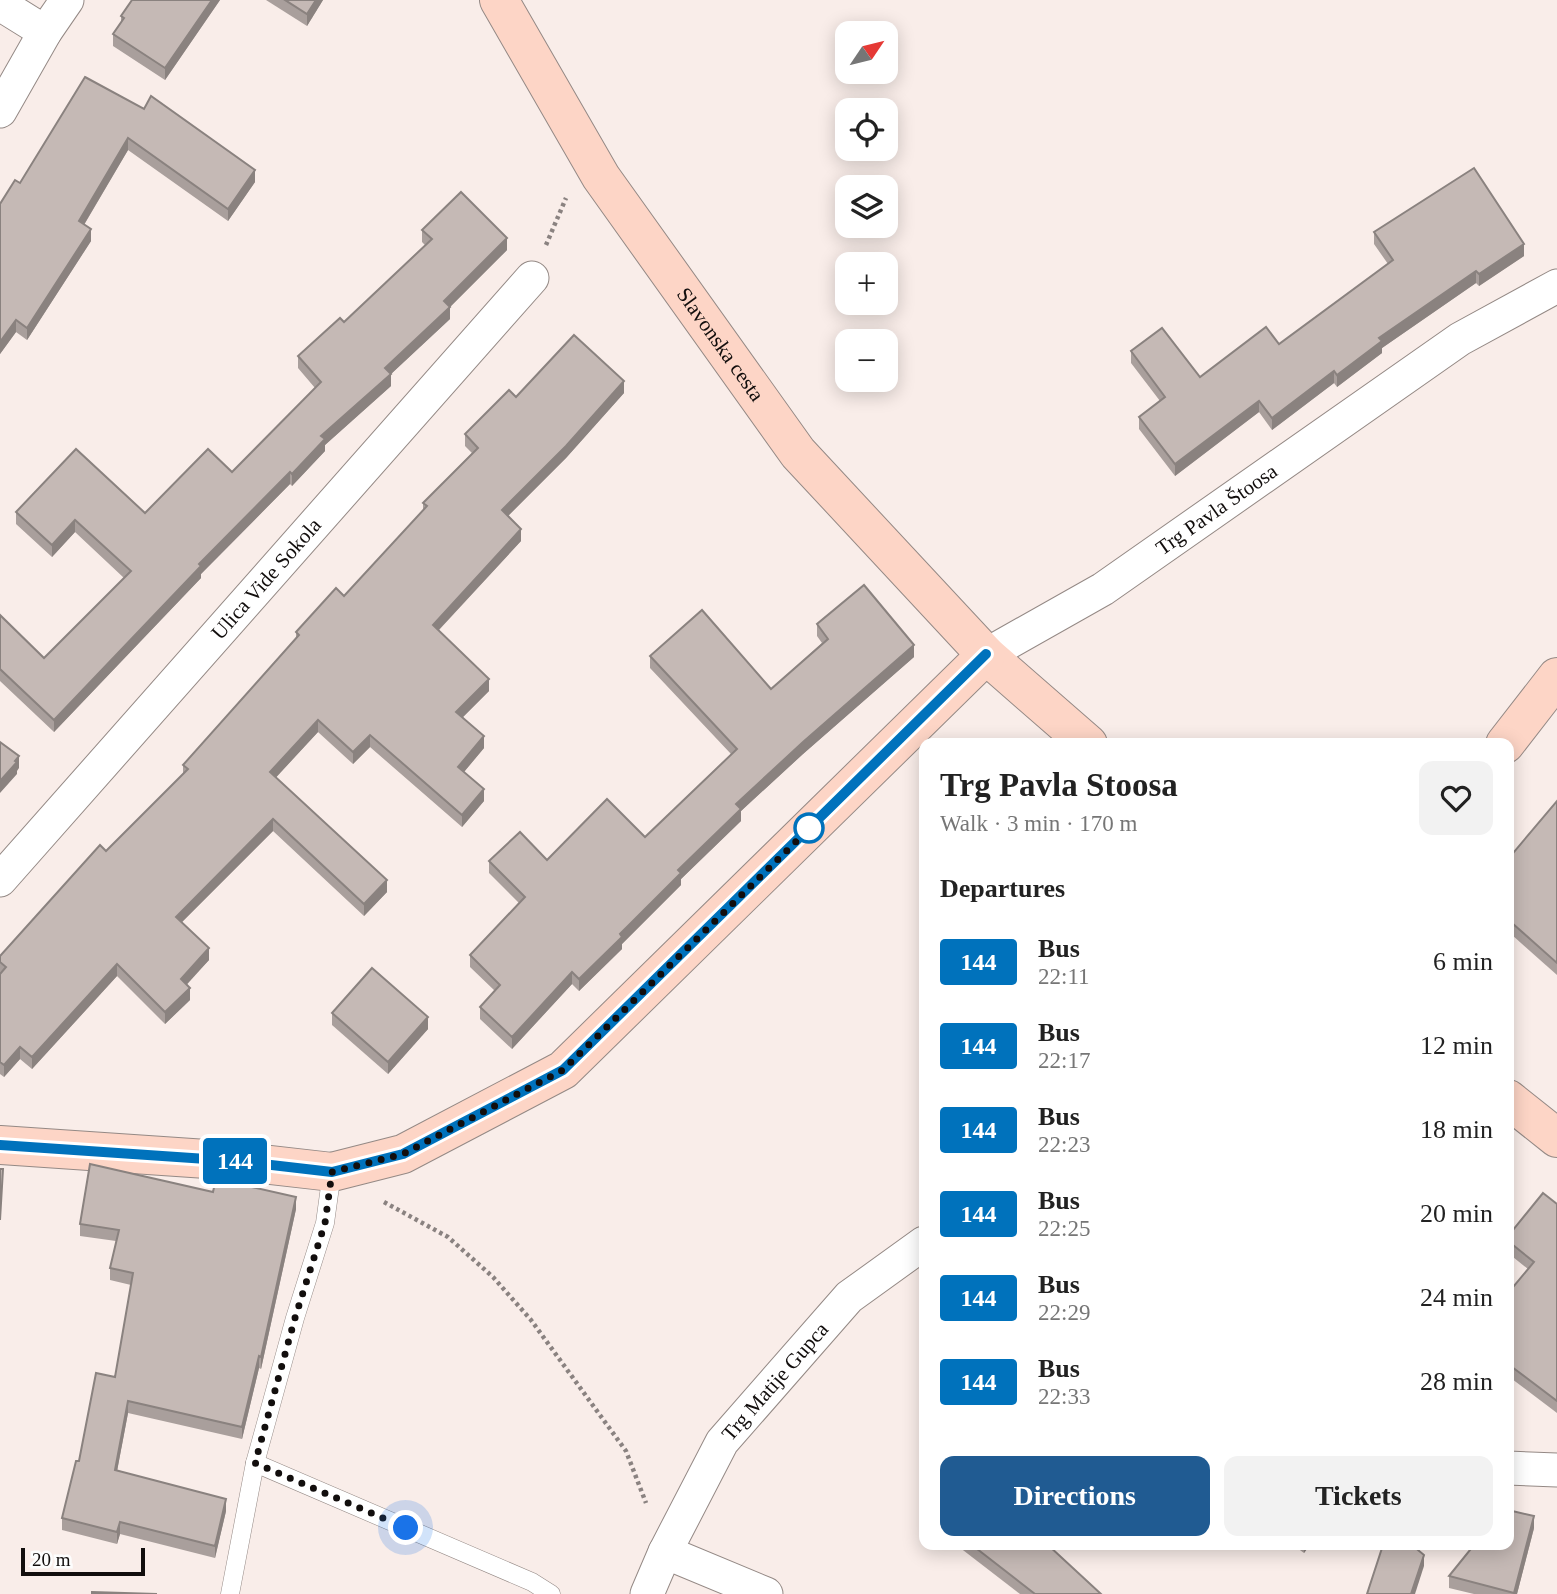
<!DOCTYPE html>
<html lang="en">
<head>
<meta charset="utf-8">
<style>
  body { margin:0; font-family:Georgia,serif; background:#f2f2f2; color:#222; height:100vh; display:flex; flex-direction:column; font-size:26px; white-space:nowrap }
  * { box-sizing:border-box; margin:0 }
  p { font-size:23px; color:#767676 }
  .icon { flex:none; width:38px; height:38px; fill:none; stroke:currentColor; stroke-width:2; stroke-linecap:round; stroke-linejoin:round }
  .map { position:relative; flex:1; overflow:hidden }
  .side { position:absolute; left:919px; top:738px; width:595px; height:812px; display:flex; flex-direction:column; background:#fff; border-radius:14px; box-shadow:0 4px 18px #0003 }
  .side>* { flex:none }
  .badge { padding:0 14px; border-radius:5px; font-size:24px; line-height:46px }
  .needle { width:46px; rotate:55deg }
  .tools { position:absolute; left:835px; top:21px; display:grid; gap:14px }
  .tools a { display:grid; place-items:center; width:63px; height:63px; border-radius:14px; background:#fff; box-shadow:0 4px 18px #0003; font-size:35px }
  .scale { position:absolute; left:21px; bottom:18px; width:124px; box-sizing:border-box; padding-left:7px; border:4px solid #120e0d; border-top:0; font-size:19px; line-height:24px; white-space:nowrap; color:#120e0d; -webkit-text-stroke:5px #fdfdfd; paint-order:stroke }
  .you { position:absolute; width:35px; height:35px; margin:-18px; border:5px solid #fff; border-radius:50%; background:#1a73e8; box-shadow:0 0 0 10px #1a73e833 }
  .map>.badge { position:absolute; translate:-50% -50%; box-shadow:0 0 0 4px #fff }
  h2 { padding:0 21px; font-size:26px; line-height:63px }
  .round { display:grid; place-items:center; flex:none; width:74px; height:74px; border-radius:14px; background:#f2f2f2 }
  .head { display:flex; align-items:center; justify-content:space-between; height:119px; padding:0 21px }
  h1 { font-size:33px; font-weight:600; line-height:52px }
  .button { display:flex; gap:14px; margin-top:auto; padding:14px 21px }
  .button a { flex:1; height:80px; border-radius:14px; background:#205b92; color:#fff; font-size:28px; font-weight:600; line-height:80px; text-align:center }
  .button a+a { background:#f2f2f2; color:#222 }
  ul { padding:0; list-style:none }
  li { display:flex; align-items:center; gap:21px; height:84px; padding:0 21px }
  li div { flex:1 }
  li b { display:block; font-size:26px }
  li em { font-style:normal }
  li .badge { min-width:77px; font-weight:700; text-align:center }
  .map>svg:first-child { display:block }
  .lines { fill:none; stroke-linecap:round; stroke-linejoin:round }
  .lane-casing { stroke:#948985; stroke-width:19 }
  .street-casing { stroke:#948985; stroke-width:35 }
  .secondary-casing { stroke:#948985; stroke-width:40 }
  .path { stroke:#8a8280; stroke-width:4.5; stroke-dasharray:3.5 3.5; stroke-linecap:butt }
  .lane { stroke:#fff; stroke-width:18 }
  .street { stroke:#fff; stroke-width:33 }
  .secondary { stroke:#fdd5c6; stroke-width:38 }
  .wall { fill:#a99f9c }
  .shaded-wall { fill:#8a827f }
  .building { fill:#c5b9b5; stroke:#8a827f; stroke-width:2 }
  .line-casing { stroke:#fff; stroke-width:16 }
  .line { stroke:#0072bc; stroke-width:10 }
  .walk { stroke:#120e0d; stroke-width:7; stroke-dasharray:0 12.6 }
  .stop-dot { fill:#fff; stroke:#0072bc; stroke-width:3.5 }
  .labels { text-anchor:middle; stroke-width:5; stroke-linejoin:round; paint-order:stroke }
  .street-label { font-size:21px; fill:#120e0d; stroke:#fdfdfd }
</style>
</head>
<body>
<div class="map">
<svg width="1557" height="1594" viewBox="0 0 1557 1594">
  <rect width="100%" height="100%" fill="#f9ede9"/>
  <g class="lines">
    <g class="lane-casing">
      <g id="lane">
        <polyline points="255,1463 532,1582 551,1594"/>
        <polyline points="230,1594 255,1463 295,1318 325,1223 332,1172"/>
      </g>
    </g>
    <g class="street-casing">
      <g id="street">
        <polyline points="0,4 45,32"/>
        <polyline points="0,111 45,32 67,0"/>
        <path id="s1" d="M986,655L1103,589L1460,339L1557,286"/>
        <path id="s2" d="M0,880L532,278"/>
        <polyline points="1508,1468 1557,1470"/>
        <polyline points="665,1552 766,1594"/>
        <path id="s3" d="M647,1594L665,1552L722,1442L849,1297L924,1243"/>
      </g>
    </g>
    <g class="secondary-casing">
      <g id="secondary">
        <path id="s4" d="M499,0L601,177L798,453L986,655L1088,744"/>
        <polyline points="1505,744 1557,677"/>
        <polyline points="1508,1099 1557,1138"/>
        <polyline points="0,1145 236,1161 332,1172 403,1154 563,1070 986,655"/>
      </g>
    </g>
    <g class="path">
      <polyline points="546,245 566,198"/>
      <polyline points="384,1202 448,1237 493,1277 531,1320 626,1451 646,1503"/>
    </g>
    <use href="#lane" class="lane"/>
    <use href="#street" class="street"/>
    <use href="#secondary" class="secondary"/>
  </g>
  <g class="wall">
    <polygon points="220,0 165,80 113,46 113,34 121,22 121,16"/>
    <polygon points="266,0 323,0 307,26"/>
    <polygon points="85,77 255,182 228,221 128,150 84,225 91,241 27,340 16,332 0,354 0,204 20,183"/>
    <polygon points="422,230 507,250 450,307 450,319 391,374 391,386 325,445 325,451 292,486 290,484 201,574 201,578 54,732 0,681 0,615 44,658 124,578 75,532 52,557 16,524 16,512 145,513 232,472 315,388 298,368 298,356 344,322 425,245 422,242"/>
    <polygon points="1374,232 1524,256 1479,286 1476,283 1382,348 1382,353 1337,387 1334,383 1272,430 1259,412 1175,476 1139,429 1139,417 1160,401 1131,363 1131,351 1200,377 1279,344 1388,264 1374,244"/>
    <polygon points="624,393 566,458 508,516 521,541 439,630 489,691 463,717 484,748 464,772 484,801 462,827 370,747 353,764 318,732 276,777 387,892 364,916 273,831 182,922 209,960 186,984 190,1000 165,1024 117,976 32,1069 20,1059 4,1077 0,1074 0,956 183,774 183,765 296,639 296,632 344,596 423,511 423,503 472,453 465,446 465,434 516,397"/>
    <polygon points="817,624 914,657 803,754 741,811 741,821 681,879 681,885 622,944 622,949 579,991 572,984 512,1049 480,1019 480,1007 495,991 470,967 470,955 519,903 489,873 489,861 547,860 645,837 731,754 650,668 650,656 771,689 822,643 817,636"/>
    <polygon points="1557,801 1557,975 1512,935 1508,859"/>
    <polygon points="332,1013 428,1029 388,1074 332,1025"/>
    <polygon points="213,1192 296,1209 261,1369 259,1368 242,1439 128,1413 117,1471 226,1511 215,1558 120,1534 117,1544 62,1530 62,1518 79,1461 115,1377 131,1285 110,1280 110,1268 116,1241 80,1236 80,1224"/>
    <polygon points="1557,1204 1557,1413 1508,1376 1508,1293 1528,1269 1508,1253 1508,1236"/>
    <polygon points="1534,1528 1517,1594 1474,1594 1449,1588 1449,1576"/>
    <polygon points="959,1545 1048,1545 1101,1594 1020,1594 959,1547"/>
    <polygon points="1293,1545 1310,1545 1304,1553"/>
  </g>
  <g class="shaded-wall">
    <polygon points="212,0 220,0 165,80 165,68"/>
    <polygon points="316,0 323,0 307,26 307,14"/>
    <polygon points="128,138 128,150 79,233 79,221"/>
    <polygon points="255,170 255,182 228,221 228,209"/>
    <polygon points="91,229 91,241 27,340 27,328"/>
    <polygon points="507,238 507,250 450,307 450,319 391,374 391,386 325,445 325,451 292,486 292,474 321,436 385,368 444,301"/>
    <polygon points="1524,244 1524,256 1479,286 1479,274"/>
    <polygon points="1476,271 1476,283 1382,348 1382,353 1337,387 1337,375 1379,338"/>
    <polygon points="16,320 16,332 0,354 0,342"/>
    <polygon points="1334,371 1334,383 1272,430 1272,418"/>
    <polygon points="624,381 624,393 566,458 502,522 502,510"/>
    <polygon points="1259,401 1259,412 1175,476 1175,464"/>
    <polygon points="290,472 290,484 201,574 201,578 54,732 54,720 199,564"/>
    <polygon points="75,520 75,532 52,557 52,545"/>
    <polygon points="521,529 521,541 433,636 433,625"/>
    <polygon points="914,645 914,657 803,754 741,811 741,821 681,879 681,885 622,944 622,949 579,991 579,979 736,804 803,742"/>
    <polygon points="489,679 489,691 456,724 456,712"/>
    <polygon points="318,720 318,732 270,784 270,772"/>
    <polygon points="370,735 370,747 353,764 353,752"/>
    <polygon points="484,736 484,748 458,779 458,767"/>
    <polygon points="19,756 19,768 17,771 17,774 0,793 0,781"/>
    <polygon points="484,789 484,801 462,827 462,815"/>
    <polygon points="273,819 273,831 176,928 176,917"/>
    <polygon points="387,880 387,892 364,916 364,904"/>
    <polygon points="1512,923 1512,935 1508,938 1508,926"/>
    <polygon points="209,948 209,960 181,991 181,979"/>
    <polygon points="117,964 117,976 32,1069 32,1057"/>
    <polygon points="572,972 572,984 512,1049 512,1037"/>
    <polygon points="190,988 190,1000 165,1024 165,1012"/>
    <polygon points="428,1017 428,1029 388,1074 388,1062"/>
    <polygon points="20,1047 20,1059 4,1077 4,1065"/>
    <polygon points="296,1197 296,1209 261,1369 261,1357"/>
    <polygon points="259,1356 259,1368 242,1439 242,1427"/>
    <polygon points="128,1401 128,1413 115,1482 115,1470"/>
    <polygon points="226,1499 226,1511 215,1558 215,1546"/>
    <polygon points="1534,1516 1534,1528 1517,1594 1514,1594"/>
    <polygon points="120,1522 120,1534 117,1544 117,1532"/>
    <polygon points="1304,1545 1310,1545 1304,1553"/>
    <polygon points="1424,1555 1424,1566 1415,1594 1411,1594"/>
  </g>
  <g class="building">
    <polygon points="132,0 212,0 165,68 113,34 124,18 121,16"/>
    <polygon points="285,0 316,0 307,14"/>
    <polygon points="85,77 144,109 151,96 255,170 228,209 128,138 79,221 91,229 27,328 16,320 0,342 0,204 15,180 20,183"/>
    <polygon points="1474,168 1524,244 1479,274 1476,271 1379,338 1382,341 1337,375 1334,371 1272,418 1259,401 1175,464 1139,417 1165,397 1131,351 1162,328 1200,377 1266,327 1279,344 1393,260 1374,232"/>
    <polygon points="461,192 507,238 444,301 450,307 385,368 391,374 321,436 325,439 292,474 290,472 199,564 201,566 54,720 0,669 0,615 44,658 131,571 75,520 52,545 16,512 76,449 145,513 208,449 232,472 321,382 298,356 340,318 344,322 432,239 422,230"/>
    <polygon points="574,335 624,381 566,446 502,510 521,529 433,625 489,679 456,712 484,736 458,767 484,789 462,815 370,735 353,752 318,720 270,772 387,880 364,904 273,819 176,917 209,948 181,979 190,988 165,1012 117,964 32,1057 20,1047 4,1065 0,1062 0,974 6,967 0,962 0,956 100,845 106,851 188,769 183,765 299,635 296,632 336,588 344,596 427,506 423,503 478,448 465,434 509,390 516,397"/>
    <polygon points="864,585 914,645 803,742 736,804 741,809 678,870 681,873 620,934 622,937 579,979 572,972 512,1037 480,1007 500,985 470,955 525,897 489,861 520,832 547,860 607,799 645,837 737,749 650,656 702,610 771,689 828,639 817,624"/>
    <polygon points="0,742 19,756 15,761 17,762 0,781"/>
    <polygon points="1557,801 1557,963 1512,923 1508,926 1508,859"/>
    <polygon points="372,968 428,1017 388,1062 332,1013"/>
    <polygon points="90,1164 213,1192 216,1179 296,1197 261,1357 259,1356 242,1427 128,1401 115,1470 226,1499 215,1546 120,1522 117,1532 62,1518 76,1461 79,1461 96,1373 115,1377 133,1273 110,1268 119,1230 80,1224"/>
    <polygon points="0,1169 3,1169 0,1220"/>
    <polygon points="1543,1193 1557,1204 1557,1401 1508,1364 1508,1293 1534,1262 1508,1241 1508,1236"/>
    <polygon points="1508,1510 1534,1516 1514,1593 1449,1576 1474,1545 1508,1545"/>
    <polygon points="972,1545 1048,1545 1101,1594 1035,1594"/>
    <polygon points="1383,1545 1412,1545 1424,1555 1411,1594 1367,1594"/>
    <polygon points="92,1592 157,1594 92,1594"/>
  </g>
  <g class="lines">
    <g class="line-casing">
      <polyline id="line" points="0,1145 236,1161 332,1172 403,1154 563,1070 986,654"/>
    </g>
    <use href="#line" class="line"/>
    <polyline class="walk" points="406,1528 255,1463 295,1318 325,1223 332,1172 403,1154 563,1070 813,825 809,828"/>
  </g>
  <circle class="stop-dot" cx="809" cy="828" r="14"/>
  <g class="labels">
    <g class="street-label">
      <text dy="7" stroke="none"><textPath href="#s4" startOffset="410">Slavonska cesta</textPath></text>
      <text dy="7" stroke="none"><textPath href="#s1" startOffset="273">Trg Pavla Štoosa</textPath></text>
      <text dy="7" stroke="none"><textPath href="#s2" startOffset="402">Ulica Vide Sokola</textPath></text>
      <text dy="7" stroke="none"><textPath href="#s3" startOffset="250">Trg Matije Gupca</textPath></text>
    </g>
  </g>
</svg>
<div class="tools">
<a><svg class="needle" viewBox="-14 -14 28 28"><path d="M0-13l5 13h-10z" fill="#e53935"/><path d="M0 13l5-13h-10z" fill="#767676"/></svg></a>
<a><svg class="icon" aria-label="locate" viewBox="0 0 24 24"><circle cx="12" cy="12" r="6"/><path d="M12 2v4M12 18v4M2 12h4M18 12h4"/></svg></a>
<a><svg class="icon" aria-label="layers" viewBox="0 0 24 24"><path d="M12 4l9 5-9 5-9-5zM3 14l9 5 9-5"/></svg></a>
<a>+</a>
<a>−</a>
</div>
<div class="scale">20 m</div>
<div class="you" style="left:406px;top:1528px"></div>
<b class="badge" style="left:235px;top:1161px;background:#0072bc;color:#fff">144</b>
<section class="side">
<div class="head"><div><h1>Trg Pavla Stoosa</h1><p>Walk · 3 min · 170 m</p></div><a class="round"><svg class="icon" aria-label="heart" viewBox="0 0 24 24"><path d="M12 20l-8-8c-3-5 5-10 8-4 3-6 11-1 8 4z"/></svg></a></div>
<h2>Departures</h2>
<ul>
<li><span class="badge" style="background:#0072bc;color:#fff">144</span><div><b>Bus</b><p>22:11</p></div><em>6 min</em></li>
<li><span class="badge" style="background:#0072bc;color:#fff">144</span><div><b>Bus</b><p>22:17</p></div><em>12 min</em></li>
<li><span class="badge" style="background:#0072bc;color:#fff">144</span><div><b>Bus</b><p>22:23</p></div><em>18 min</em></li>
<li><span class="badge" style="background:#0072bc;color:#fff">144</span><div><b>Bus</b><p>22:25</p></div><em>20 min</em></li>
<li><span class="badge" style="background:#0072bc;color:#fff">144</span><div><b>Bus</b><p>22:29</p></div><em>24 min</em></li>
<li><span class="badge" style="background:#0072bc;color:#fff">144</span><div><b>Bus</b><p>22:33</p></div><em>28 min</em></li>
</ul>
<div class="button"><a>Directions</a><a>Tickets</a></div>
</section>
</div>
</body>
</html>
